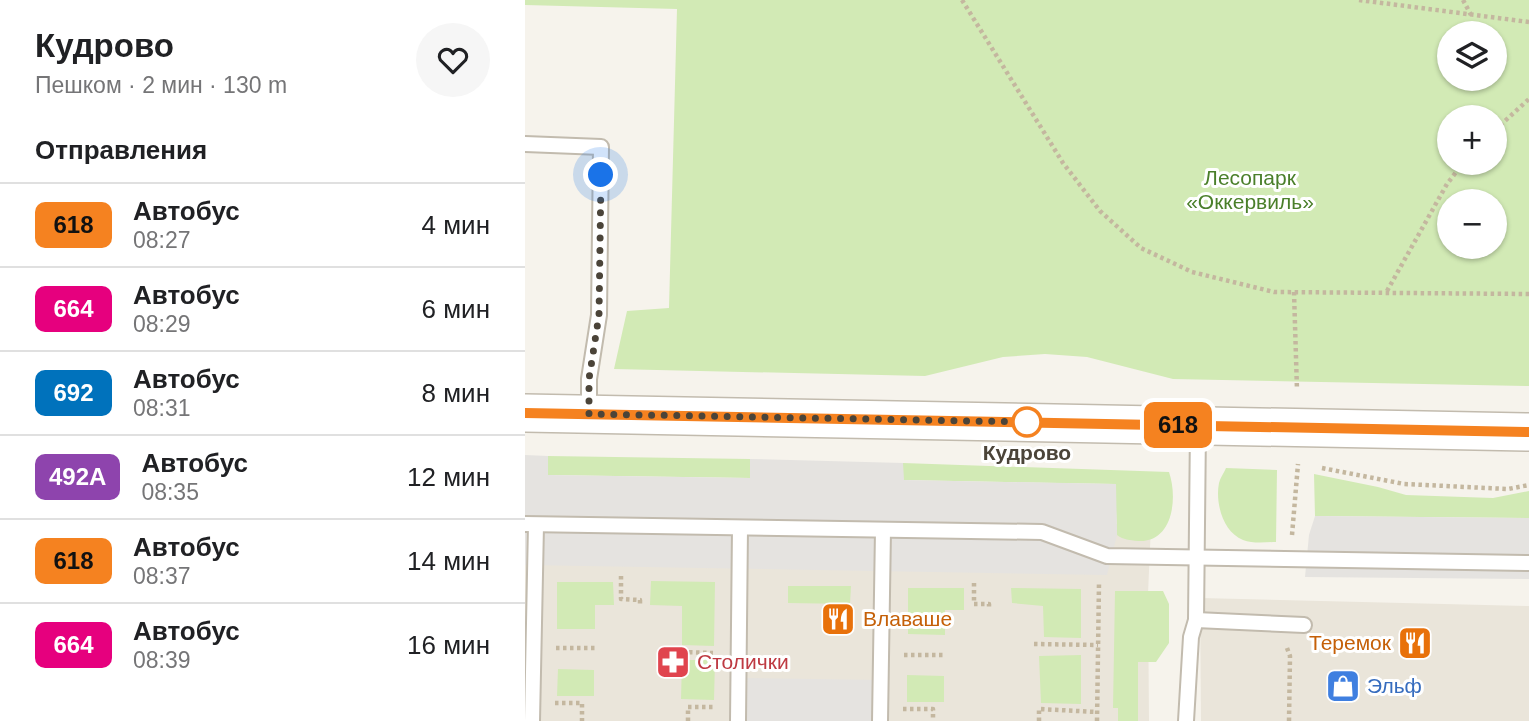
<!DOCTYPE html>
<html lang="ru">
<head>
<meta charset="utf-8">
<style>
  body { margin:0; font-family:Helvetica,sans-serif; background:#f6f6f6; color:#202124; height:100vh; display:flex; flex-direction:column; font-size:26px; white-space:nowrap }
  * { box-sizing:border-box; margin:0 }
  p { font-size:23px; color:#757577 }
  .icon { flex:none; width:38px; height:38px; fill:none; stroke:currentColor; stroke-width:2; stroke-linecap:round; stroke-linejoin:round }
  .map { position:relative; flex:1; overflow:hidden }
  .sheet { display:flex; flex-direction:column; background:#fff; width:525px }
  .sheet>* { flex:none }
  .badge { padding:0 14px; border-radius:10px; font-size:24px; line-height:46px }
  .buttons { position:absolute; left:912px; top:21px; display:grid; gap:14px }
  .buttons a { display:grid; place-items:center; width:70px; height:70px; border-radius:50%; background:#fff; box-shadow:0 2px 5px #0004; font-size:35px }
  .you { position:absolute; width:35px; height:35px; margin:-18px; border:5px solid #fff; border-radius:50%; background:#1a73e8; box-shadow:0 0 0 10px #1a73e833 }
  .map>.badge { position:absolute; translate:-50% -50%; box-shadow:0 0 0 4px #fff }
  h2 { padding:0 35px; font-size:26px; line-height:63px }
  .round { display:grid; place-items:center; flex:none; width:74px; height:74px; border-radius:37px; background:#f6f6f6 }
  .headline { display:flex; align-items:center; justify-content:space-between; height:119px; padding:0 35px }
  h1 { font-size:33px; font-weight:700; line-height:52px }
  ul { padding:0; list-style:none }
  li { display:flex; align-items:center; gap:21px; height:84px; padding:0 35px; border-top:2px solid #e0e0e0 }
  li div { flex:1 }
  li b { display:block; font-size:26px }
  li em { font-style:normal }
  li .badge { min-width:77px; font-weight:700; text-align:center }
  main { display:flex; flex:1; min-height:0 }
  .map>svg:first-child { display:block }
  .residential { fill:#eae5da }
  .green { fill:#d2eab5; fill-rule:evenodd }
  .parking { fill:#e5e3e0 }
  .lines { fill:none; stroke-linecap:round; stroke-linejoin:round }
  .service-casing { stroke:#c2bbae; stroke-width:18 }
  .tertiary-casing { stroke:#c2bbae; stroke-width:40 }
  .path { stroke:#c4b79f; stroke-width:4.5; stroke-dasharray:3.5 3.5; stroke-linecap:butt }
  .service { stroke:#fff; stroke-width:14 }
  .tertiary { stroke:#fff; stroke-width:37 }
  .line-casing { stroke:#fff; stroke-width:16 }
  .line { stroke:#f58220; stroke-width:10 }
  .walk { stroke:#4b4439; stroke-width:7; stroke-dasharray:0 12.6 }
  .stop-dot { fill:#fff; stroke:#f58220; stroke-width:3.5 }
  .labels { text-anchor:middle; stroke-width:6; stroke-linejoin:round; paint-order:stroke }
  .park-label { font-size:21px; fill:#4a7f2a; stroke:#fff }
  .stop-label { font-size:21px; font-weight:bold; fill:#4b4439; stroke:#fff }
  .food-label { font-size:21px; fill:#c56008; stroke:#fff; text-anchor:start }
  .health-label { font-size:21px; fill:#be3a42; stroke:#fff; text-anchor:start }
  .shop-label { font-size:21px; fill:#366cbe; stroke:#fff; text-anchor:start }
</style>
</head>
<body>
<main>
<section class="sheet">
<div class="headline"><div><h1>Кудрово</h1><p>Пешком · 2 мин · 130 m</p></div><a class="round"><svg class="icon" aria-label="heart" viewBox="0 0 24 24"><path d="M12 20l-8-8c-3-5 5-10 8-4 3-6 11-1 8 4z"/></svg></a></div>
<h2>Отправления</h2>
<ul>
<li><span class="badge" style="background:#f58220;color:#111">618</span><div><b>Автобус</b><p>08:27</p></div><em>4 мин</em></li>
<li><span class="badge" style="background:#e6007e;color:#fff">664</span><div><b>Автобус</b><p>08:29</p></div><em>6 мин</em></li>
<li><span class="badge" style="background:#0072bc;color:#fff">692</span><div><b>Автобус</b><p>08:31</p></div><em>8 мин</em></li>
<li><span class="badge" style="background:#8e44ad;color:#fff">492А</span><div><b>Автобус</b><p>08:35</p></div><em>12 мин</em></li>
<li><span class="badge" style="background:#f58220;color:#111">618</span><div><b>Автобус</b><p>08:37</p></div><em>14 мин</em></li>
<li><span class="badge" style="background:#e6007e;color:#fff">664</span><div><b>Автобус</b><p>08:39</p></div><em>16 мин</em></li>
</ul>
</section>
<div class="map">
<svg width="1004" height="721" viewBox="0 0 1004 721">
  <rect width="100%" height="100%" fill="#f6f3ec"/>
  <g class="residential">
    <polygon points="0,509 626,525 623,594 624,721 0,721"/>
    <polygon points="675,598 1004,606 1004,721 676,721"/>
  </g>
  <g class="green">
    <path d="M0,0H1004V386L648,379L562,357L520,354L478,357L400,376L89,369L102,311L144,308L152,9L0,5ZM924,33H970V79H924ZM924,117H970V163H924ZM924,201H970V247H924Z"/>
    <polygon points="23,456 225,459 225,478 23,475"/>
    <path d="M378,463L644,472C653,498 648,543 613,541C604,540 599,540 592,535L590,484L378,480Z"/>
    <path d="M701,468L752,470L751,542C742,542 728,544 718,540C698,532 690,503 694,483C695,478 699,473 701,468Z"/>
    <polygon points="789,474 853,487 881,495 968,498 1004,491 1004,518 790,516"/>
    <polygon points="126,581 190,582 189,646 157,645 157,606 125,605"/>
    <polygon points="32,582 88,582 89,605 70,605 70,629 32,629"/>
    <polygon points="263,586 326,586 325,604 263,603"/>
    <polygon points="383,588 439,588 439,610 420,610 420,635 383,634"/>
    <polygon points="486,588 556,589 556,638 519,637 518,606 487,603"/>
    <polygon points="590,591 638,591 644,604 644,643 631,662 613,662 613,721 593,721 593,708 588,708"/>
    <polygon points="556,655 556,704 516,703 514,656"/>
    <polygon points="157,660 190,660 189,700 156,699"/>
    <polygon points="33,669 69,670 69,696 32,696"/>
    <polygon points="382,675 419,676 419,702 382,702"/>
  </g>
  <g class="parking">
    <polygon points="0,455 23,456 23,475 225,478 225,459 378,463 379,480 591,484 592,535 582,575 0,565"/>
    <polygon points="790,516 1004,518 1004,579 780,577 784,535"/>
    <polygon points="214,678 356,680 355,721 213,721"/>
  </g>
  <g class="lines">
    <g class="service-casing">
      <g id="service">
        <polyline points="0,144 76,147 74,315 64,379 64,413"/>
        <polyline points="0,524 517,532 582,556 1004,563"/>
        <polyline points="671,620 779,625"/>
        <polyline points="7,721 11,525"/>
        <polyline points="213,721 215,528"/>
        <polyline points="355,721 358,530"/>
        <polyline points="661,721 666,637 671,620 673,427"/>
      </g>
    </g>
    <g class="tertiary-casing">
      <polyline id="tertiary" points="0,413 1004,432"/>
    </g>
    <g class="path">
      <polyline points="437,0 538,163 575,211 616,248 667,272 749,292 1004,294"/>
      <polyline points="834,0 1004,22"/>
      <polyline points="938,0 946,15"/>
      <polyline points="970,130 1004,99"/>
      <polyline points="862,291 922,184 938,163"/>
      <polyline points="769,292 772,390"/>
      <polyline points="797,468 879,484 983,489 1004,485"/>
      <polyline points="767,535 773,464"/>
      <polyline points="96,576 96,599 115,600 115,605"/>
      <polyline points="449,583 449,604 464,604 464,610"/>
      <polyline points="509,644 573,645"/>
      <polyline points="31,648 70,648"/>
      <polyline points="762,648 765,656 764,721"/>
      <polyline points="157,652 188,653"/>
      <polyline points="379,655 420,655"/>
      <polyline points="30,703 57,703 57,721"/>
      <polyline points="378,709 408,709 408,721"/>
      <polyline points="163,721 163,707 190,707"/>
      <polyline points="514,721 514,709 572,712"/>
      <polyline points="572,721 574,583"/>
    </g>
    <use href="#service" class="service"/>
    <use href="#tertiary" class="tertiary"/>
  </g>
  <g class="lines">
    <g class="line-casing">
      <polyline id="line" points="0,413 1004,432"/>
    </g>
    <use href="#line" class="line"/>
    <polyline class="walk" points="76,175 74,315 64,379 64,414 502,422"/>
  </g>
  <defs>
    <g id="restaurant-square" transform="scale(1.75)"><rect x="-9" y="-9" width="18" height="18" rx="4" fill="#e8710a" stroke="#fff"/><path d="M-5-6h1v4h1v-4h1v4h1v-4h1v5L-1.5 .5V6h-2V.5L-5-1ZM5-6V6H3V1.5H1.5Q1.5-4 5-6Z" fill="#fff"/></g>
    <g id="pharmacy-square" transform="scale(1.75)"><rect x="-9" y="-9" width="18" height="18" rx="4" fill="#e0444e" stroke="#fff"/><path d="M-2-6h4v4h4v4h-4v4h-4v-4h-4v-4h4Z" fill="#fff"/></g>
    <g id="shop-square" transform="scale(1.75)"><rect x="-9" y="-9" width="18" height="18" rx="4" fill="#3f7fe0" stroke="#fff"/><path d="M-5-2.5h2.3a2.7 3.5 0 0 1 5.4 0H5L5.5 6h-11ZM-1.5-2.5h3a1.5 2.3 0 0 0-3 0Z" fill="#fff"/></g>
  </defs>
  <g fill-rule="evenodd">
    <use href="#restaurant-square" x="313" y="619"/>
    <use href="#restaurant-square" x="890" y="643"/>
    <use href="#pharmacy-square" x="148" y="662"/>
    <use href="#shop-square" x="818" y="686"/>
  </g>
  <circle class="stop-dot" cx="502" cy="422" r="14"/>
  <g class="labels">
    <g class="park-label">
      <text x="725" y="185">Лесопарк<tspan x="725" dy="24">«Оккервиль»</tspan></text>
    </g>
    <g class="stop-label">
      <text x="502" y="460">Кудрово</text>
    </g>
    <g class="food-label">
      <text x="338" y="626">Влаваше</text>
      <text x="866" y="650" text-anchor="end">Теремок</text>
    </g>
    <g class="health-label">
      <text x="172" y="669">Столички</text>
    </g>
    <g class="shop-label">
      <text x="842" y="693">Эльф</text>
    </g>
  </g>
</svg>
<div class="buttons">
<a><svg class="icon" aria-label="layers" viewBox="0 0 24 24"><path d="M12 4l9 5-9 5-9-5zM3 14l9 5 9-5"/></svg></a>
<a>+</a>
<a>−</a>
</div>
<div class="you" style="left:76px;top:175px"></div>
<b class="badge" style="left:653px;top:425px;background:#f58220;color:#111">618</b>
</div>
</main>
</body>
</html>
